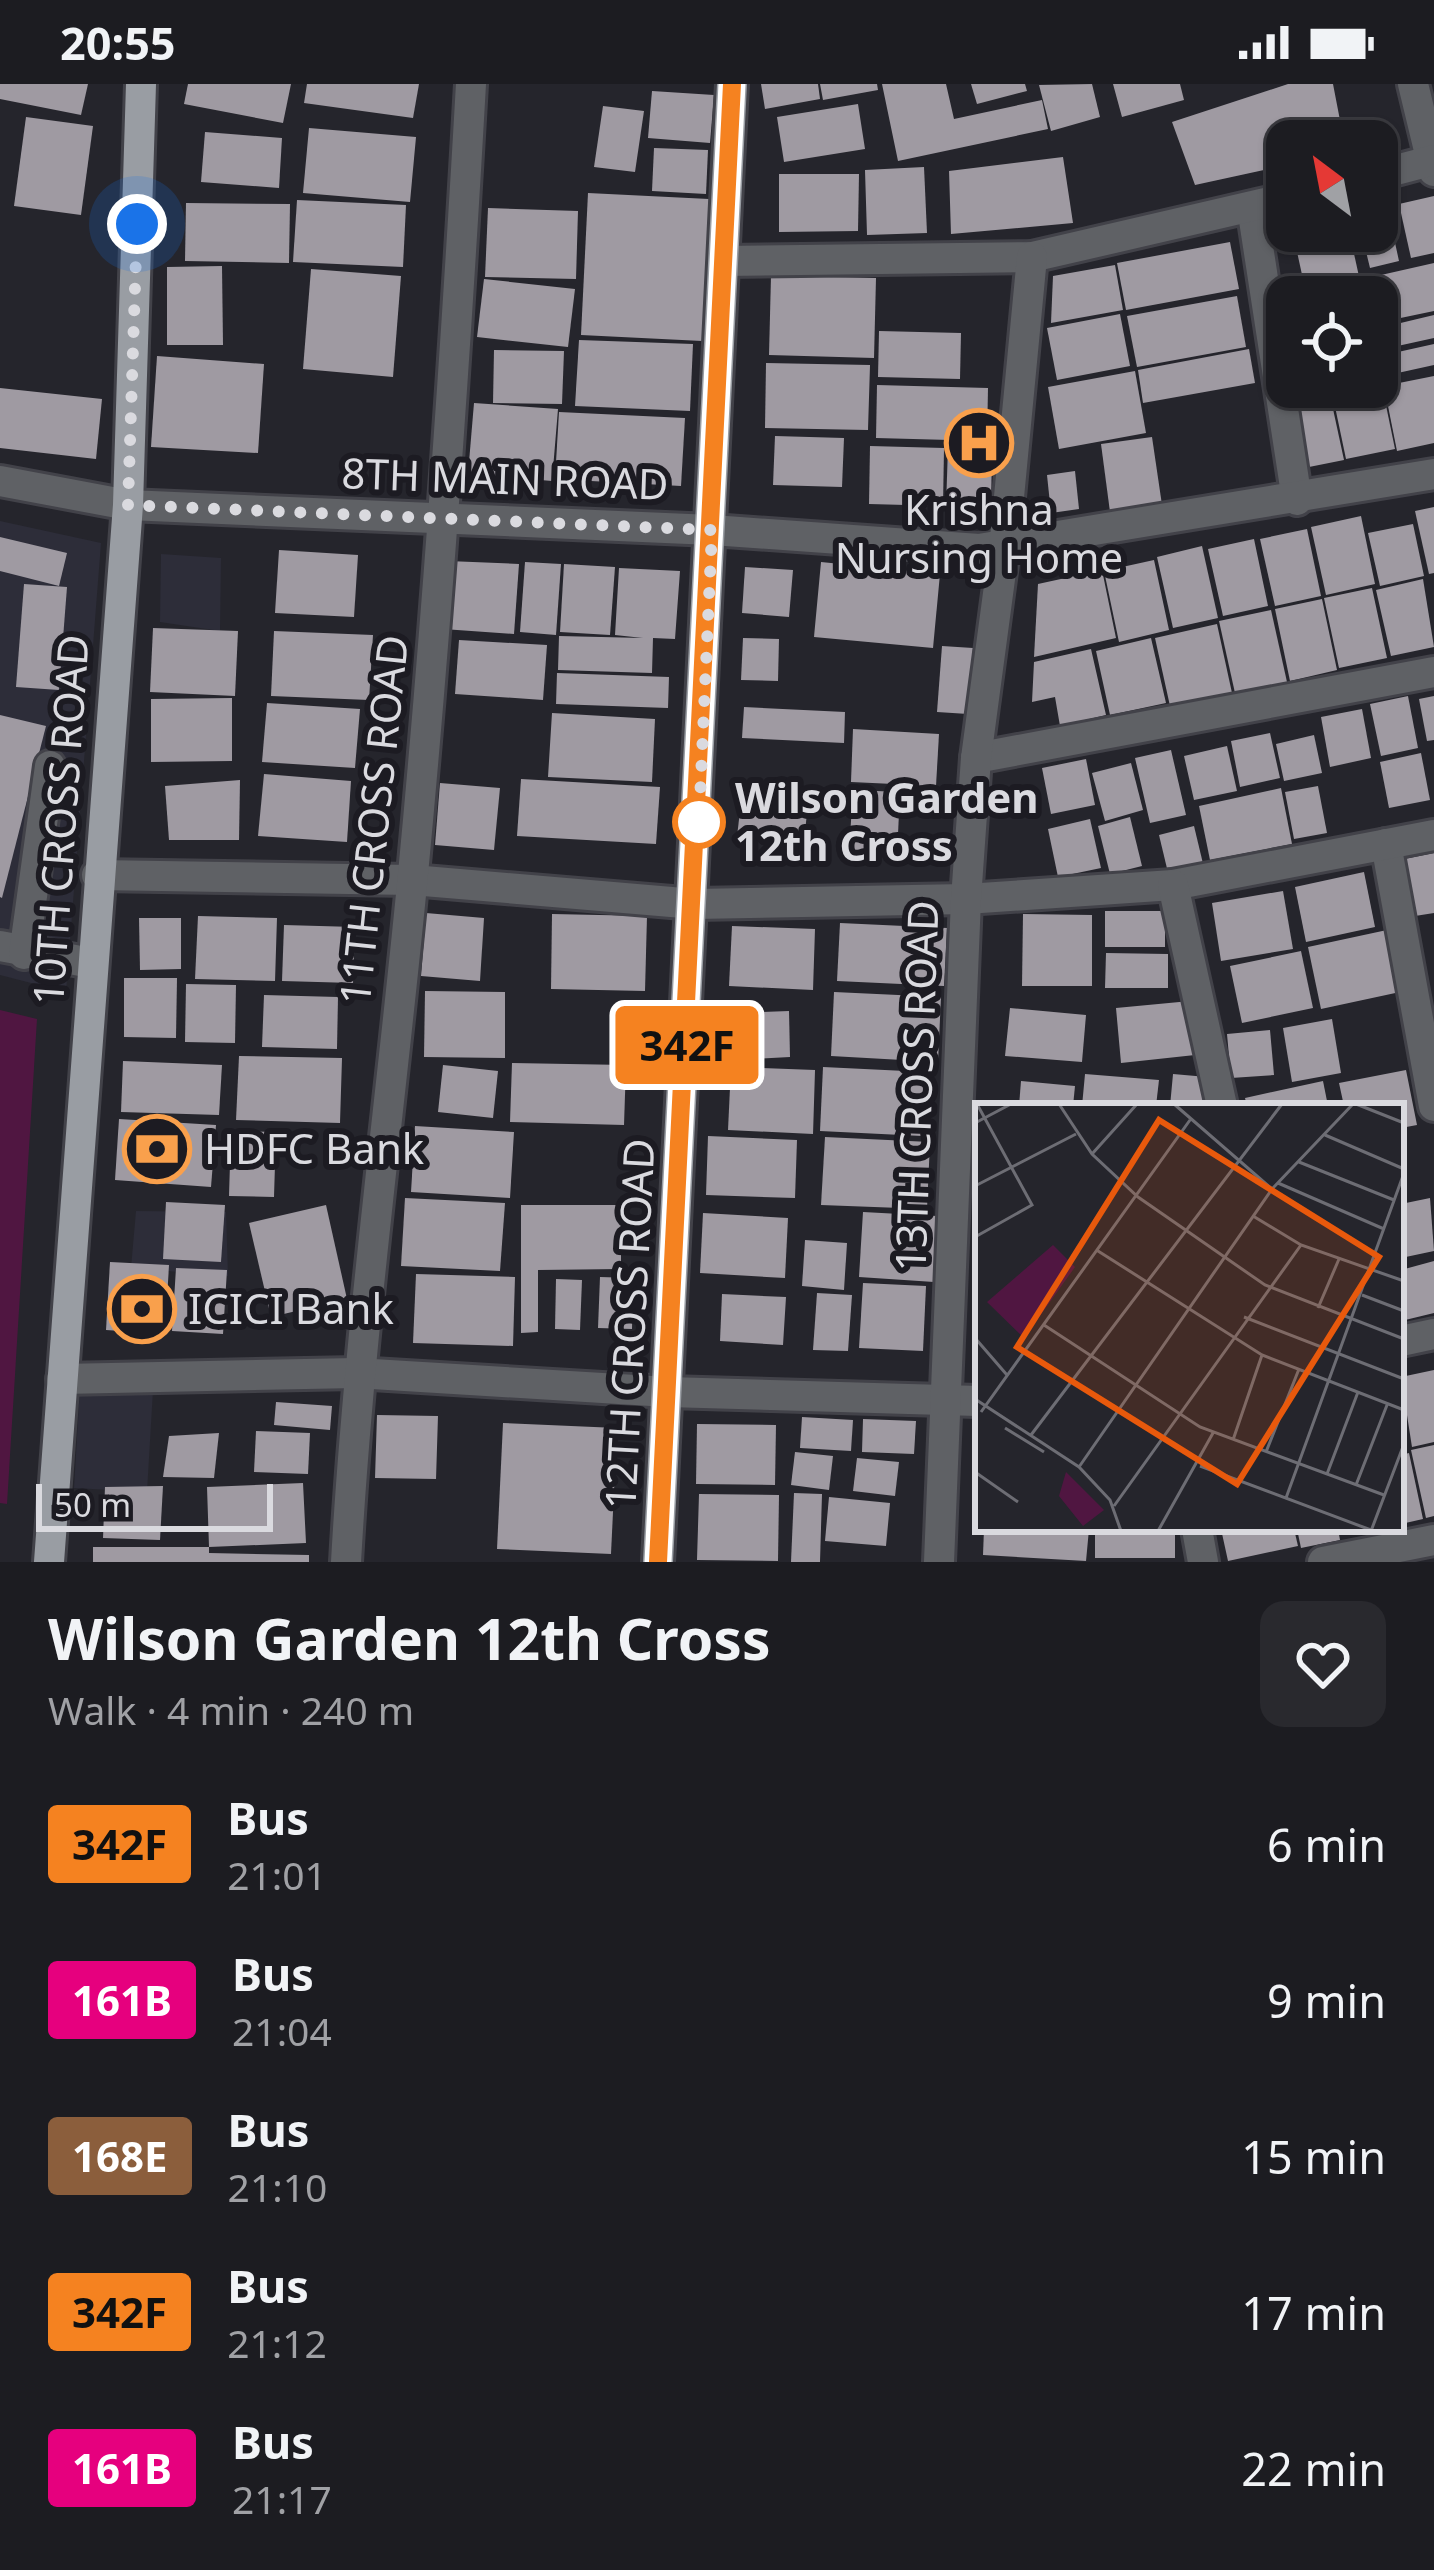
<!DOCTYPE html>
<html lang="en">
<head>
<meta charset="utf-8">
<style>
  body { margin:0; font-family:"Noto Sans",sans-serif; background:#29292e; color:#f1f3f6; height:100vh; display:flex; flex-direction:column; font-size:45px; white-space:nowrap }
  * { box-sizing:border-box; margin:0 }
  p { font-size:39px; color:#a0a1a5 }
  .icon { flex:none; width:66px; height:66px; fill:none; stroke:currentColor; stroke-width:2; stroke-linecap:round; stroke-linejoin:round }
  .map { position:relative; height:1478px; overflow:hidden }
  .panel { display:flex; flex-direction:column; background:#1c1c21; flex:1 }
  .panel>* { flex:none }
  .badge { padding:0 24px; border-radius:9px; font-size:42px; line-height:78px }
  .needle { width:78px; rotate:328deg }
  .controls { position:absolute; left:1266px; top:36px; display:grid; gap:24px }
  .controls a { display:grid; place-items:center; width:132px; height:132px; border-radius:24px; background:#1c1c21; box-shadow:0 3px 9px #0004,0 0 0 3px #3a3a3f; font-size:60px }
  .scale { position:absolute; left:36px; bottom:30px; width:237px; box-sizing:border-box; padding-left:12px; border:6px solid #dadadf; border-top:0; font-size:33px; line-height:42px; white-space:nowrap; color:#dadadf; -webkit-text-stroke:9px #1c1b22; paint-order:stroke }
  .you { position:absolute; width:60px; height:60px; margin:-30px; border:9px solid #fff; border-radius:50%; background:#1a73e8; box-shadow:0 0 0 18px #1a73e833 }
  .map>.badge { position:absolute; translate:-50% -50%; box-shadow:0 0 0 6px #fff }
  .round { display:grid; place-items:center; flex:none; width:126px; height:126px; border-radius:24px; background:#29292e }
  .headline { display:flex; align-items:center; justify-content:space-between; height:204px; padding:0 48px }
  h1 { font-size:57px; font-weight:700; line-height:90px }
  ul { padding:0; list-style:none }
  li { display:flex; align-items:center; gap:36px; height:156px; padding:0 48px }
  li div { flex:1 }
  li b { display:block; font-size:45px }
  li em { font-style:normal }
  li .badge { min-width:132px; font-weight:700; text-align:center }
  .status { display:flex; justify-content:space-between; align-items:center; height:84px; padding:0 60px; background:#1c1c21; direction:ltr }
  .status svg { height:33px; fill:currentColor }
  .map>svg:first-child { display:block }
  .built { fill:#2d2d39 }
  .green { fill:#501641 }
  .building { fill:#9f9aa2 }
  .lines { fill:none; stroke-linecap:round; stroke-linejoin:round }
  .minor-casing { stroke:#424249; stroke-width:36 }
  .major-casing { stroke:#424249; stroke-width:36 }
  .minor { stroke:#5f6165; stroke-width:30 }
  .major { stroke:#999da3; stroke-width:30 }
  .line-casing { stroke:#fff; stroke-width:27 }
  .line { stroke:#f58220; stroke-width:18 }
  .walk { stroke:#dadadf; stroke-width:12; stroke-dasharray:0 21.6 }
  .stop-dot { fill:#fff; stroke:#f58220; stroke-width:6 }
  .labels { text-anchor:middle; stroke-width:12; stroke-linejoin:round; paint-order:stroke }
  .street-label { font-size:42px; fill:#dadadf; stroke:#1c1b22 }
  .poi-label { font-size:42px; fill:#dadadf; stroke:#1c1b22; text-anchor:start }
  .stop-label { font-size:42px; font-weight:bold; fill:#dadadf; stroke:#1c1b22; text-anchor:start }
  .inset-road { fill:none; stroke:#6d6d74; stroke-width:3 }
  .view { fill:#e8590c; fill-opacity:0.15; stroke:#e8590c; stroke-width:6 }
  .inset-edge { fill:none; stroke:#dadadf; stroke-width:6 }
</style>
</head>
<body>
<div class="status"><b>20:55</b><svg viewBox="0 0 49 12"><path d="M0 12V9h3v3zM5 12V6h3v6zM10 12V3h3v9zM15 12V0h3v12zM26 1h20v11H26zM47 4h2v5h-2z"/></svg></div>
<div class="map">
<svg width="1434" height="1478" viewBox="0 0 1434 1478">
  <rect width="100%" height="100%" fill="#25252c"/>
  <g class="built">
    <polygon points="0,437 101,459 66,908 0,891"/>
    <polygon points="161,470 221,474 220,547 160,538"/>
    <polygon points="136,1127 226,1128 228,1192 131,1184"/>
    <polygon points="80,1303 153,1306 147,1408 74,1404"/>
  </g>
  <polygon class="green" points="0,926 37,935 7,1420 0,1419"/>
  <g class="building">
    <polygon points="0,0 88,0 81,31 0,15"/>
    <polygon points="188,0 291,0 283,39 184,20"/>
    <polygon points="307,0 419,0 413,34 304,19"/>
    <polygon points="761,0 818,0 820,15 765,25"/>
    <polygon points="820,0 877,0 878,6 823,16"/>
    <polygon points="882,0 946,0 954,35 1042,16 1048,45 898,77"/>
    <polygon points="971,0 1025,0 1027,7 977,20"/>
    <polygon points="1092,0 1100,33 1051,47 1039,1"/>
    <polygon points="1113,0 1180,0 1184,16 1122,33"/>
    <polygon points="1288,0 1333,0 1344,57 1287,57 1287,81 1195,101 1172,38"/>
    <polygon points="652,7 714,11 710,59 648,54"/>
    <polygon points="858,20 865,65 784,78 777,33"/>
    <polygon points="603,22 644,27 635,88 594,83"/>
    <polygon points="26,33 93,42 81,131 14,122"/>
    <polygon points="309,44 416,53 410,118 303,109"/>
    <polygon points="205,48 282,54 279,104 201,98"/>
    <polygon points="654,64 708,66 706,110 652,107"/>
    <polygon points="1063,73 1073,139 951,150 949,87"/>
    <polygon points="924,83 927,149 867,151 865,86"/>
    <polygon points="779,90 859,90 858,147 779,148"/>
    <polygon points="588,109 709,115 702,257 581,251"/>
    <polygon points="1434,112 1434,169 1411,174 1399,120"/>
    <polygon points="297,116 406,121 403,183 293,178"/>
    <polygon points="186,119 290,120 289,179 185,177"/>
    <polygon points="1387,122 1399,177 1370,184 1361,147 1377,147 1377,124"/>
    <polygon points="488,124 578,127 576,195 485,193"/>
    <polygon points="1323,147 1349,147 1360,197 1306,209 1294,154"/>
    <polygon points="1230,158 1239,205 1126,226 1117,179"/>
    <polygon points="1434,179 1434,227 1391,236 1381,191"/>
    <polygon points="1115,181 1123,226 1051,239 1053,192"/>
    <polygon points="222,182 223,261 167,261 167,183"/>
    <polygon points="311,185 401,192 393,293 303,285"/>
    <polygon points="771,192 876,194 874,274 769,271"/>
    <polygon points="484,195 575,205 568,263 477,253"/>
    <polygon points="1237,212 1246,263 1137,283 1127,232"/>
    <polygon points="1120,230 1130,282 1057,296 1047,244"/>
    <polygon points="1434,231 1434,254 1393,263 1388,242"/>
    <polygon points="879,247 961,249 960,295 878,293"/>
    <polygon points="579,256 693,260 690,327 575,322"/>
    <polygon points="1434,260 1434,281 1384,292 1380,272"/>
    <polygon points="1249,265 1255,299 1143,319 1138,286"/>
    <polygon points="494,266 564,267 562,320 493,319"/>
    <polygon points="157,272 264,280 258,369 151,363"/>
    <polygon points="766,279 870,281 868,346 765,344"/>
    <polygon points="1135,287 1146,349 1059,365 1048,303"/>
    <polygon points="1434,292 1434,359 1397,367 1384,302"/>
    <polygon points="877,301 988,304 987,357 876,354"/>
    <polygon points="1382,302 1395,365 1346,375 1333,313"/>
    <polygon points="0,304 102,315 96,375 0,364"/>
    <polygon points="1330,311 1344,376 1309,383 1295,318"/>
    <polygon points="474,319 558,325 552,397 468,390"/>
    <polygon points="559,328 685,334 681,402 555,395"/>
    <polygon points="775,352 844,354 842,403 773,401"/>
    <polygon points="1152,353 1162,421 1110,428 1101,360"/>
    <polygon points="870,362 944,364 943,422 869,420"/>
    <polygon points="948,362 992,363 991,425 946,424"/>
    <polygon points="1075,387 1079,425 1051,429 1047,391"/>
    <polygon points="1434,423 1434,489 1429,490 1415,427"/>
    <polygon points="1361,432 1375,500 1326,511 1311,443"/>
    <polygon points="1413,440 1424,492 1380,502 1368,449"/>
    <polygon points="1307,445 1321,512 1275,522 1260,455"/>
    <polygon points="0,453 67,469 59,502 0,487"/>
    <polygon points="1254,455 1268,522 1223,532 1208,465"/>
    <polygon points="1202,462 1218,534 1173,544 1157,473"/>
    <polygon points="279,466 358,471 354,533 275,529"/>
    <polygon points="1154,476 1169,546 1119,558 1104,487"/>
    <polygon points="448,477 519,480 514,550 443,545"/>
    <polygon points="525,478 561,480 556,551 520,548"/>
    <polygon points="821,478 940,490 933,564 814,553"/>
    <polygon points="564,480 615,483 610,551 560,548"/>
    <polygon points="745,483 793,486 789,533 742,529"/>
    <polygon points="619,484 680,487 675,555 653,554 652,589 558,586 559,552 643,554 615,551"/>
    <polygon points="1102,486 1116,554 1034,573 1038,500"/>
    <polygon points="1423,495 1434,563 1391,572 1376,506"/>
    <polygon points="24,500 67,503 59,606 16,603"/>
    <polygon points="1372,504 1387,574 1339,584 1324,514"/>
    <polygon points="1322,515 1337,586 1290,597 1275,525"/>
    <polygon points="1271,526 1287,598 1235,609 1219,537"/>
    <polygon points="1217,540 1232,609 1170,622 1155,554"/>
    <polygon points="153,544 238,547 235,612 150,608"/>
    <polygon points="274,547 373,551 369,616 271,612"/>
    <polygon points="743,554 779,555 778,597 741,596"/>
    <polygon points="1151,554 1166,619 1110,631 1096,567"/>
    <polygon points="459,556 547,561 543,616 455,610"/>
    <polygon points="942,562 973,564 968,630 937,628"/>
    <polygon points="1091,565 1106,631 1060,642 1055,613 1032,618 1034,578"/>
    <polygon points="557,589 669,593 668,624 556,620"/>
    <polygon points="1408,612 1418,664 1381,672 1370,620"/>
    <polygon points="1434,612 1434,656 1427,657 1419,615"/>
    <polygon points="232,614 232,677 151,678 151,615"/>
    <polygon points="267,619 360,625 355,684 262,678"/>
    <polygon points="744,623 845,628 844,659 742,654"/>
    <polygon points="1362,625 1371,674 1330,683 1321,633"/>
    <polygon points="552,629 655,635 652,698 548,693"/>
    <polygon points="0,631 46,642 2,814 0,813"/>
    <polygon points="853,645 939,650 936,702 851,698"/>
    <polygon points="1270,649 1280,694 1240,703 1231,657"/>
    <polygon points="1314,651 1322,689 1284,697 1276,660"/>
    <polygon points="1227,662 1237,707 1194,716 1184,672"/>
    <polygon points="1171,666 1186,731 1150,739 1135,674"/>
    <polygon points="1421,669 1430,716 1389,724 1380,678"/>
    <polygon points="1086,675 1095,721 1051,730 1042,684"/>
    <polygon points="1131,679 1143,726 1105,737 1092,689"/>
    <polygon points="264,690 351,697 347,758 258,752"/>
    <polygon points="521,695 660,703 656,760 517,752"/>
    <polygon points="240,696 239,756 169,756 165,702"/>
    <polygon points="440,699 500,704 494,766 435,761"/>
    <polygon points="1318,702 1327,749 1294,755 1285,708"/>
    <polygon points="743,703 809,709 804,758 737,752"/>
    <polygon points="1281,704 1292,760 1210,776 1199,722"/>
    <polygon points="853,706 900,708 897,771 849,768"/>
    <polygon points="1130,733 1142,782 1110,790 1098,742"/>
    <polygon points="1090,735 1101,784 1058,793 1048,745"/>
    <polygon points="1194,742 1205,788 1170,797 1159,751"/>
    <polygon points="1434,769 1434,829 1415,832 1405,775"/>
    <polygon points="1364,788 1375,843 1306,858 1295,803"/>
    <polygon points="1283,807 1293,865 1221,877 1212,819"/>
    <rect x="1105" y="827" width="60" height="36"/>
    <polygon points="426,829 484,834 480,897 421,892"/>
    <polygon points="552,830 647,832 645,907 551,905"/>
    <polygon points="1023,830 1092,831 1092,902 1022,902"/>
    <polygon points="198,832 277,834 275,897 195,895"/>
    <polygon points="139,834 181,834 181,885 140,886"/>
    <polygon points="840,839 947,844 944,902 837,897"/>
    <polygon points="284,841 355,843 353,899 282,897"/>
    <polygon points="732,842 815,845 813,906 729,902"/>
    <polygon points="1387,846 1400,908 1321,925 1308,863"/>
    <polygon points="1301,867 1313,924 1242,939 1230,882"/>
    <polygon points="1106,869 1168,870 1168,904 1105,904"/>
    <polygon points="124,894 177,894 176,954 124,953"/>
    <polygon points="186,900 236,901 235,959 185,958"/>
    <polygon points="425,907 505,908 505,974 424,973"/>
    <polygon points="834,908 941,913 938,978 831,972"/>
    <polygon points="264,911 338,913 337,965 262,963"/>
    <polygon points="1190,917 1195,971 1121,979 1116,924"/>
    <polygon points="1010,924 1086,931 1082,978 1005,972"/>
    <polygon points="789,927 790,973 736,976 735,929"/>
    <polygon points="1332,935 1341,989 1292,998 1283,944"/>
    <polygon points="1270,946 1274,991 1231,994 1227,950"/>
    <polygon points="239,972 342,974 340,1039 236,1036"/>
    <polygon points="123,977 222,981 219,1031 121,1028"/>
    <polygon points="512,979 626,981 624,1041 510,1038"/>
    <polygon points="443,981 498,987 493,1034 438,1028"/>
    <polygon points="731,983 815,986 813,1050 728,1046"/>
    <polygon points="823,983 926,988 922,1052 820,1047"/>
    <polygon points="1406,986 1417,1041 1401,1044 1401,1022 1344,1022 1339,999"/>
    <polygon points="1085,990 1159,996 1156,1022 1082,1022"/>
    <polygon points="1173,990 1207,993 1204,1022 1170,1022"/>
    <polygon points="1021,997 1075,1002 1073,1022 1019,1022"/>
    <polygon points="1323,997 1328,1022 1247,1022 1245,1014"/>
    <polygon points="119,1035 216,1041 211,1103 115,1096"/>
    <polygon points="415,1042 514,1048 510,1114 411,1108"/>
    <polygon points="231,1047 276,1048 274,1113 229,1112"/>
    <polygon points="708,1052 797,1056 795,1114 706,1111"/>
    <polygon points="825,1053 930,1058 927,1125 821,1121"/>
    <polygon points="405,1114 505,1119 500,1187 401,1182"/>
    <polygon points="1430,1114 1434,1167 1401,1174 1401,1120"/>
    <polygon points="166,1118 225,1121 221,1178 163,1175"/>
    <polygon points="326,1121 347,1215 271,1233 249,1139"/>
    <polygon points="521,1121 621,1121 621,1185 538,1186 538,1248 521,1249"/>
    <polygon points="863,1128 937,1132 934,1198 859,1193"/>
    <polygon points="703,1129 788,1134 785,1194 700,1189"/>
    <polygon points="805,1156 847,1159 844,1206 802,1202"/>
    <polygon points="1434,1177 1434,1229 1401,1237 1401,1186"/>
    <polygon points="110,1178 169,1181 165,1250 106,1246"/>
    <polygon points="176,1184 227,1186 223,1250 172,1247"/>
    <polygon points="416,1190 515,1193 513,1262 413,1259"/>
    <polygon points="600,1193 633,1194 632,1245 598,1244"/>
    <polygon points="556,1195 582,1196 580,1246 555,1245"/>
    <polygon points="863,1199 926,1202 923,1267 859,1264"/>
    <polygon points="817,1209 852,1211 848,1267 813,1266"/>
    <polygon points="722,1210 786,1213 783,1261 720,1257"/>
    <polygon points="1434,1286 1434,1358 1412,1363 1401,1293"/>
    <polygon points="276,1318 332,1322 330,1346 274,1341"/>
    <polygon points="377,1331 438,1332 436,1395 375,1394"/>
    <polygon points="802,1333 853,1336 851,1367 800,1364"/>
    <polygon points="863,1335 916,1337 914,1370 862,1368"/>
    <polygon points="503,1339 617,1344 611,1470 497,1465"/>
    <polygon points="697,1340 776,1341 775,1401 696,1400"/>
    <polygon points="256,1347 310,1349 308,1390 254,1388"/>
    <polygon points="219,1349 214,1394 163,1393 169,1352"/>
    <polygon points="1434,1361 1434,1432 1426,1434 1411,1366"/>
    <polygon points="795,1368 833,1372 829,1406 791,1401"/>
    <polygon points="1409,1369 1423,1435 1401,1440 1401,1371"/>
    <polygon points="857,1374 899,1378 895,1412 853,1407"/>
    <polygon points="303,1399 306,1459 209,1463 209,1469 309,1471 309,1478 93,1478 93,1463 209,1463 207,1403"/>
    <polygon points="163,1402 160,1456 103,1454 105,1403"/>
    <polygon points="794,1409 822,1410 820,1478 791,1478"/>
    <polygon points="699,1410 779,1411 778,1477 697,1476"/>
    <polygon points="829,1413 890,1419 886,1462 825,1457"/>
    <polygon points="984,1445 1089,1445 1086,1477 983,1471"/>
    <rect x="1095" y="1445" width="80" height="29"/>
    <polygon points="1221,1445 1294,1445 1298,1462 1228,1477"/>
    <polygon points="1297,1445 1338,1445 1340,1456 1301,1464"/>
  </g>
  <g class="lines">
    <g class="minor-casing">
      <g id="minor">
        <polyline points="1413,0 1434,87"/>
        <polyline points="1377,91 1434,76"/>
        <polyline points="1252,123 1297,416"/>
        <polyline points="724,177 1032,173 1287,114"/>
        <polyline points="0,397 128,421 712,446 979,465 1434,390"/>
        <polyline points="976,674 1434,588"/>
        <polyline points="1386,760 1434,1022"/>
        <polyline points="97,791 412,796 695,820 966,815 1173,801 1434,751"/>
        <polyline points="1173,801 1222,1022"/>
        <polyline points="0,862 91,879"/>
        <polyline points="24,870 50,682"/>
        <polyline points="1401,1257 1434,1250"/>
        <polyline points="62,1295 356,1289 668,1308 978,1317"/>
        <polyline points="1197,1445 1203,1478"/>
        <path d="M346,1478C359,1247 391,1020 413,790C438,527 456,264 471,0"/>
        <polyline points="939,1478 966,815 976,674 1004,465 1032,173"/>
        <polyline points="1323,1478 1434,1456"/>
      </g>
    </g>
    <g class="major-casing">
      <g id="major">
        <polyline points="49,1478 128,421 141,0"/>
        <polyline points="658,1478 732,0"/>
      </g>
    </g>
    <use href="#minor" class="minor"/>
    <use href="#major" class="major"/>
  </g>
  <g class="lines">
    <g class="line-casing">
      <polyline id="line" points="658,1478 732,0"/>
    </g>
    <use href="#line" class="line"/>
    <polyline class="walk" points="137,140 128,421 712,446 699,738"/>
  </g>
  <defs>
    <g id="hospital-ring" transform="scale(3.45)"><circle r="9.5" fill="#1c1b22" stroke="#f9a04c" stroke-width="1.5"/><path d="M-5-5h3v3.5h4V-5h3V5h-3V1.5h-4V5h-3Z" fill="#f9a04c"/></g>
    <g id="bank-ring" transform="scale(3.45)"><circle r="9.5" fill="#1c1b22" stroke="#f9a04c" stroke-width="1.5"/><path d="M-6-4H6V4H-6ZM0-2.3a2.3 2.3 0 1 0 0 4.6a2.3 2.3 0 1 0 0-4.6Z" fill="#f9a04c"/></g>
  </defs>
  <g fill-rule="evenodd">
    <use href="#hospital-ring" x="979" y="359"/>
    <use href="#bank-ring" x="157" y="1065"/>
    <use href="#bank-ring" x="142" y="1225"/>
  </g>
  <circle class="stop-dot" cx="699" cy="738" r="24"/>
  <g class="labels">
    <g class="street-label">
      <text transform="translate(505 395) rotate(2)" y="15">8TH MAIN ROAD</text>
      <text transform="translate(61 736) rotate(-86)" y="15">10TH CROSS ROAD</text>
      <text transform="translate(374 736) rotate(-84)" y="15">11TH CROSS ROAD</text>
      <text transform="translate(917 1002) rotate(-88)" y="15">13TH CROSS ROAD</text>
      <text transform="translate(630 1240) rotate(-87)" y="15">12TH CROSS ROAD</text>
    </g>
    <g class="poi-label">
      <text x="979" y="441" text-anchor="middle">Krishna<tspan x="979" dy="48">Nursing Home</tspan></text>
      <text x="204" y="1080">HDFC Bank</text>
      <text x="188" y="1240">ICICI Bank</text>
    </g>
    <g class="stop-label">
      <text x="735" y="729">Wilson Garden<tspan x="735" dy="48">12th Cross</tspan></text>
    </g>
  </g>
  <g transform="translate(975 1019)">
    <rect width="429" height="429" fill="#25252c"/>
    <path d="M78,142L100,164L49,235L12,199ZM91,369L129,407L108,423L84,393Z" fill="#501641"/>
    <path class="inset-road" d="M84,1L117,51L163,94L290,182L429,236M381,1L429,20M0,20L36,1M350,32L429,66M117,51L162,1M324,59L419,97M303,80L409,126M0,83L101,31M297,86L378,1M278,113L326,142L429,178M0,134L57,102L2,1M123,148L287,252L429,307M387,192L429,208M343,205L364,156M269,214L429,276M69,222L225,324L409,392M0,235L32,272M0,296L104,364L135,397L146,428M6,309L215,17M30,325L69,349M56,332L307,1M258,337L287,252M291,349L324,266M225,363L396,427M104,364L297,86L199,1M0,369L43,399M352,371L383,289M381,382L412,302M311,395L429,70M139,403L326,142M183,428L238,330M396,428L429,341"/>
    <path class="view" d="M184,17L404,154L262,381L42,244Z"/>
    <rect width="429" height="429" class="inset-edge"/>
  </g>
</svg>
<div class="controls">
<a><svg class="needle" viewBox="-14 -14 28 28"><path d="M0-13l5 13h-10z" fill="#e53935"/><path d="M0 13l5-13h-10z" fill="#a0a1a5"/></svg></a>
<a><svg class="icon" aria-label="locate" viewBox="0 0 24 24"><circle cx="12" cy="12" r="6"/><path d="M12 2v4M12 18v4M2 12h4M18 12h4"/></svg></a>
</div>
<div class="scale">50 m</div>
<div class="you" style="left:137px;top:140px"></div>
<b class="badge" style="left:687px;top:961px;background:#f58220;color:#111">342F</b>
</div>
<section class="panel">
<div class="headline"><div><h1>Wilson Garden 12th Cross</h1><p>Walk · 4 min · 240 m</p></div><a class="round"><svg class="icon" aria-label="heart" viewBox="0 0 24 24"><path d="M12 20l-8-8c-3-5 5-10 8-4 3-6 11-1 8 4z"/></svg></a></div>
<ul>
<li><span class="badge" style="background:#f58220;color:#111">342F</span><div><b>Bus</b><p>21:01</p></div><em>6 min</em></li>
<li><span class="badge" style="background:#e6007e;color:#fff">161B</span><div><b>Bus</b><p>21:04</p></div><em>9 min</em></li>
<li><span class="badge" style="background:#8b5e3c;color:#fff">168E</span><div><b>Bus</b><p>21:10</p></div><em>15 min</em></li>
<li><span class="badge" style="background:#f58220;color:#111">342F</span><div><b>Bus</b><p>21:12</p></div><em>17 min</em></li>
<li><span class="badge" style="background:#e6007e;color:#fff">161B</span><div><b>Bus</b><p>21:17</p></div><em>22 min</em></li>
</ul>
</section>
</body>
</html>
